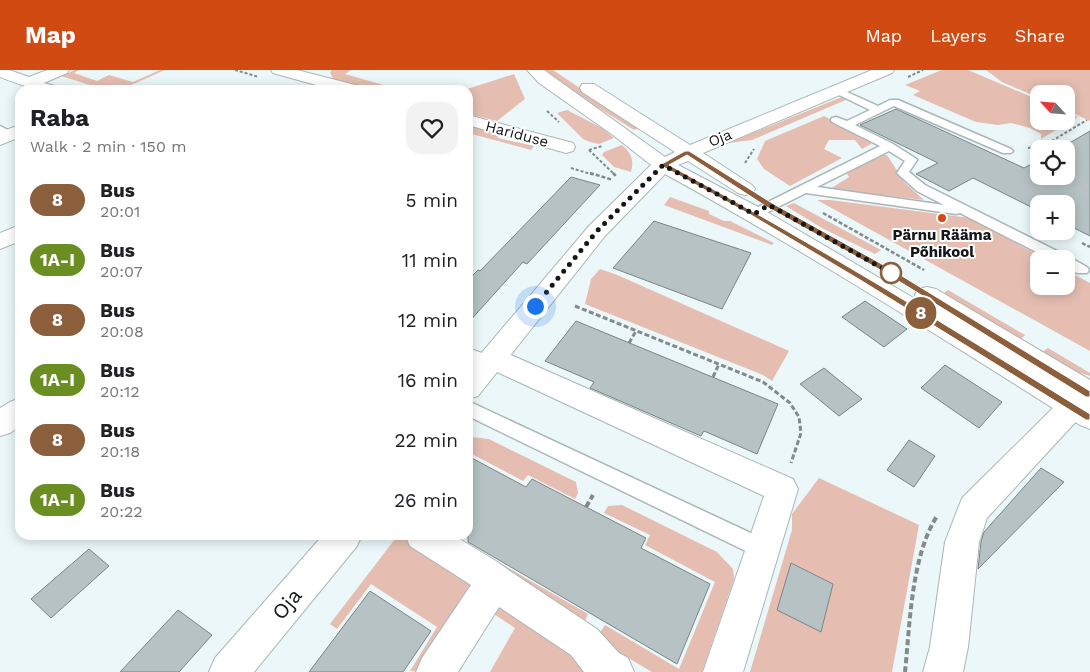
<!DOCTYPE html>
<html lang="en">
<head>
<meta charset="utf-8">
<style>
  body { margin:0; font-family:"Work Sans",sans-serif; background:#f2f2f2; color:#202124; height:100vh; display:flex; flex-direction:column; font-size:19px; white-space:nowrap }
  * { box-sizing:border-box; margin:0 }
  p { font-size:16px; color:#757577 }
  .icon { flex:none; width:28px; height:28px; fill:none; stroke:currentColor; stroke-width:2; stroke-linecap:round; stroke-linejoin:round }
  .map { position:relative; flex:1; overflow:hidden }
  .side { position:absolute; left:15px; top:15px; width:458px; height:455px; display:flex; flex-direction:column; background:#fff; border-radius:15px; box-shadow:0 2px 12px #0003 }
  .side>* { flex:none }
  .badge { padding:0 10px; border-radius:16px; font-size:18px; line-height:32px }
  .needle { width:32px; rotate:296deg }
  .tools { position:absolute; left:1030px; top:15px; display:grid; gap:10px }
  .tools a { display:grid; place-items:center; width:45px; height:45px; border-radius:10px; background:#fff; box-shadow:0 2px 12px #0003; font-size:25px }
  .you { position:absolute; width:25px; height:25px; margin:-12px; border:4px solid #fff; border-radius:50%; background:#1a73e8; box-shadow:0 0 0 8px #1a73e833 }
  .map>.badge { position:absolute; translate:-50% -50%; box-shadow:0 0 0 2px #fff }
  .round { display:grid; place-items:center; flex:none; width:52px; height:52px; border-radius:15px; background:#f2f2f2 }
  .headline { display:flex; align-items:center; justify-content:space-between; height:85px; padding:0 15px }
  h1 { font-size:24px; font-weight:700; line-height:38px }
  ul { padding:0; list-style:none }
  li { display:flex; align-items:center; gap:15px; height:60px; padding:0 15px }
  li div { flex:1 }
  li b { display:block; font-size:19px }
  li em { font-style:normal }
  li .badge { min-width:55px; font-weight:700; text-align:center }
  header { display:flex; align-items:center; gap:30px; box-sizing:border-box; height:70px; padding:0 25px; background:#d04a12; color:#fff }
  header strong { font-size:24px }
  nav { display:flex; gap:28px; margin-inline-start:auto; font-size:18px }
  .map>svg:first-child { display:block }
  .green { fill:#e5beb1 }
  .building { fill:#b6c2c3; stroke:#7b8587 }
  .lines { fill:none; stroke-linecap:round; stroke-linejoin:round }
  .service-casing { stroke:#aab6b7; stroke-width:3 }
  .minor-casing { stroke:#aab6b7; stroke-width:2 }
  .tertiary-casing { stroke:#aab6b7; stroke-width:2 }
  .path-far3 { stroke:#828a8b; stroke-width:2; stroke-dasharray:3 2; stroke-linecap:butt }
  .path-far2 { stroke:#828a8b; stroke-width:2.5; stroke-dasharray:4 2; stroke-linecap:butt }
  .path-far1 { stroke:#828a8b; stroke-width:3; stroke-dasharray:5 2.5; stroke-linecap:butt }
  .path { stroke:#828a8b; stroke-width:4; stroke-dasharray:6 3; stroke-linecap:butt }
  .service { fill:#fff; fill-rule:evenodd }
  .minor { fill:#fff; fill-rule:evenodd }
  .tertiary { fill:#fff; fill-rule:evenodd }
  .line { fill:#8b5e3c; stroke:#fff }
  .walk { stroke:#131718; stroke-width:5; stroke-dasharray:0 9 }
  .poi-dot { fill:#d04a12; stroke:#fff; stroke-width:2 }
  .stop-dot { fill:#fff; stroke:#8b5e3c; stroke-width:2.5 }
  .labels { text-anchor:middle; stroke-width:4; stroke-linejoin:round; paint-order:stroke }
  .far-street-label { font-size:15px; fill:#131718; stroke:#fff }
  .far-poi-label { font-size:15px; font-weight:bold; fill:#131718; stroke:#fff }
  .near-street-label { font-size:21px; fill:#131718; stroke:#fff }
</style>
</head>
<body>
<header>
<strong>Map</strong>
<nav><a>Map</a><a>Layers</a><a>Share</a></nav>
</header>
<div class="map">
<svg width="1090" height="602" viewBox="0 0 1090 602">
  <rect width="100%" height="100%" fill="#ebf7f9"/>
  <g class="green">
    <polygon points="75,0 79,0 74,3 97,11 109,5 133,12 160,0 165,0 120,20 106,20 61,6"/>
    <polygon points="332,0 351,0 345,4 401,20 376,20 333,9 330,2"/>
    <polygon points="545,0 553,0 639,58 634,60 554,10"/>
    <polygon points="942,0 968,0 1039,30 1039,51 1066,51 1066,42 1078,47 1041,69 1041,64 1030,58 1011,53 998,55 976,52 913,25 920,21 905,15"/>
    <polygon points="986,0 1090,0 1090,51 1066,40 1066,24 1039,24 1039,28 1002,12"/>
    <polygon points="514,4 525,29 497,51 468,44 468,20 464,20"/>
    <polygon points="842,27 848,29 752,70 728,73"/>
    <polygon points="567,40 602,58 614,68 599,74 590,72 583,69 557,43"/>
    <polygon points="824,46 870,68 871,74 862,79 855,70 829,70 824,79 842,88 790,116 764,99 757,89 765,71"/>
    <polygon points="468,55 497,63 498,68 534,76 531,80 468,63"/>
    <path d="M622,75C632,84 634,90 631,102L614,97L602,85L604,82Z"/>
    <polygon points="879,85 887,85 905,113 924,130 830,119 849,107 845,101"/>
    <polygon points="670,127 709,141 709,144 724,151 730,151 774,173 772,175 664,135"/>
    <polygon points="817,130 830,130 970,148 1045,189 1039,189 1039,216 1066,216 1066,200 1090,213 1090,281"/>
    <polygon points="794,133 881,180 875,184 822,158 786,136"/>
    <polygon points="600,199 615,204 789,281 772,311 763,305 585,234 591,209"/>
    <polygon points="948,220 1025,265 1018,272 944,223"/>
    <polygon points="1048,278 1090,303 1090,306 1061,297 1039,284"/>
    <polygon points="472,367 489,369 576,412 578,423 575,429 528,405 523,411 472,384 468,390 468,369"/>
    <polygon points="819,408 919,455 892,602 750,602 792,460 792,444"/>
    <polygon points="622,435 717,482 733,499 734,509 702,602 652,602 605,574 599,564 605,555 679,599 715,512 645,475 650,465 604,443 608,436"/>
    <polygon points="398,465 404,465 473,510 474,517 424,602 410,601 437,557 371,514 337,559 330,554"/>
    <polygon points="498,492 588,544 584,554 496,497"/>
    <polygon points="501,533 542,554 589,602 490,602 515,558 491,542"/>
  </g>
  <g class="building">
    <polygon points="896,39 1024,98 1039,90 1039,106 1066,106 1066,79 1059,79 1090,61 1090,166 1066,154 1066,134 1039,134 1039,141 973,108 949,121 916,104 938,93 860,55"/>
    <polygon points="571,107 600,115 527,194 523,192 468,253 468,210 478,200 480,201"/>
    <polygon points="654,151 751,183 722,239 613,198"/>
    <polygon points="865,231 907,259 884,277 842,247"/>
    <polygon points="576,251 778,334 757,384 704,361 701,366 590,318 594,312 545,291"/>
    <polygon points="945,295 1002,332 979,358 921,318"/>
    <polygon points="824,298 862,329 839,346 800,314"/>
    <polygon points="909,370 935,386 914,417 887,400"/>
    <polygon points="468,386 526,417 532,409 646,468 641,478 710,514 677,594 468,472"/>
    <polygon points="1041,398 1064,412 978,499 981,472 984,462"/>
    <polygon points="89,479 109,496 51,548 31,529"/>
    <polygon points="791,493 833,514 821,562 777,540"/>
    <polygon points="370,521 431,561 403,602 309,602"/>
    <polygon points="178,540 212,565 179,602 120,602"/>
  </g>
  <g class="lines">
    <g class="service-casing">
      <g id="service">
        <path d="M836,17L878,36L890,30H898L1011,79L1013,81L1011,83H1003L894,36L855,55L893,74L915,88L917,90L909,102L925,115L1071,188L1087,197L1089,200L1087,203H1077L1066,197V189H1050L960,143L956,144L806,123L758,147H750L748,144L750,141L880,76L832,52L831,50L832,48L836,47L847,51L870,40L833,22L831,20ZM889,81L905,91L897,103L899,105L917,121L944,135L817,117Z"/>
        <polygon points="0,56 16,64 11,67 0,63"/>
        <polygon points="468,331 770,472 773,479 770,486 763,489 756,486 468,346"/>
      </g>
    </g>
    <g class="minor-casing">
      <g id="minor">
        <path d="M0,0H9L29,7L47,0H69L67,3L44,13L55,16L57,20C32,20 24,16 0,7Z"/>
        <polygon points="271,0 297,0 359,16 361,20 334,20 273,3"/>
        <polygon points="468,45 573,73 575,77 573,81 566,83 468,55"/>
        <polygon points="20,55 20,67 0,75 0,62"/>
        <polygon points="20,155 20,171 0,179 0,163"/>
        <polygon points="468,278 482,283 492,278 502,281 793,409 798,419 743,602 703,602 764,426 497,302 486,306 468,299"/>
        <polygon points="1073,324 1083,328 1087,336 1083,344 987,448 979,472 968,577 963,602 923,602 930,577 945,472 962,428 1063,328"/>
        <polygon points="20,328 20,356 10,363 0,366 0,338 10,332"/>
        <polygon points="405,465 453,465 496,491 507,499 597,559 619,583 628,588 634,602 584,602 571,585 499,537 458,602 416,602 422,588 471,515 410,476"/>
      </g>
    </g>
    <g class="tertiary-casing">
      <g id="tertiary">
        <path d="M527,0H544L665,87L675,82L582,22L580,18L582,14H594L690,75L872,0H894L892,3L703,83L752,115L755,119L752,123L745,125L738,123L688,91L678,95L762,139L917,230L915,225L918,219L927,217L936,219L1090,310V359L1080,355C943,269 807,182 665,104L605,166L478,326L468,329V299L589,156L651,95L613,65L539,13Z"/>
        <polygon points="323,465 362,465 357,476 254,602 209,602 215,588"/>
      </g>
    </g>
    <g class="path-far3">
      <polyline points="235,0 259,7"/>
      <polyline points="908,7 923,0"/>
      <polyline points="547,41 559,52"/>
      <polyline points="1028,78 1045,75 1087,50"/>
      <polyline points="589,80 615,105"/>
      <polyline points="589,80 602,76"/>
      <polyline points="745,93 754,79"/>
      <polyline points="571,98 594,105"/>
    </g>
    <g class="path-far2">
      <polyline points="590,103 613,110"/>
      <polyline points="613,103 617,107"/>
      <polyline points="823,143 924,200"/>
      <polyline points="1082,173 1090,177"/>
    </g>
    <g class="path-far1">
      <polyline points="575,236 763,312 790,333 799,347 801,363 791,393"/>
      <polyline points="629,273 636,261"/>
      <polyline points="713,307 719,294"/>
    </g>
    <g class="path">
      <polyline points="586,437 593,425"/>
      <path d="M905,602C910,554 911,487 937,446"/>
    </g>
    <use href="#service" class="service"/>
    <use href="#minor" class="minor"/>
    <use href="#tertiary" class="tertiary"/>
  </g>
  <path class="line" d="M685,81H689L772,133L889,198L1090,321V327H1086L884,202L767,137L687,85L669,95C813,173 953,259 1090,344V350H1086L862,211L751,145L660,95Z"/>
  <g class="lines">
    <polyline class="walk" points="535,236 597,161 663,95 754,144 769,135 891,203"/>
  </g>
  <circle class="poi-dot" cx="942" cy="148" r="5"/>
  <circle class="stop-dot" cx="891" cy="203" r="10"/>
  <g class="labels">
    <g class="far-street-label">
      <text transform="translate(517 64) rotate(15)" y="5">Hariduse</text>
      <text transform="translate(720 68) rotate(-22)" y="5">Oja</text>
    </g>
    <g class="far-poi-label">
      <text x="942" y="170">Pärnu Rääma<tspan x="942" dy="17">Põhikool</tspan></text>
    </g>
    <g class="near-street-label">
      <text transform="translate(287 534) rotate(-50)" y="7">Oja</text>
    </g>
  </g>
</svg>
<div class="tools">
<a><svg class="needle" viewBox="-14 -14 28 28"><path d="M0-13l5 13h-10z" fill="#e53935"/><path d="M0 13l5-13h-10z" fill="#757577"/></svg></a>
<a><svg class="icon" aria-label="locate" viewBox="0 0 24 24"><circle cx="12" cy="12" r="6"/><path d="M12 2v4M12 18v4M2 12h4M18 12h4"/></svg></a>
<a>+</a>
<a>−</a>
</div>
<div class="you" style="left:535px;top:236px"></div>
<b class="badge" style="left:921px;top:243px;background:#8b5e3c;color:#fff">8</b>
<section class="side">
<div class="headline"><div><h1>Raba</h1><p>Walk · 2 min · 150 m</p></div><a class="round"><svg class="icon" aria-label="heart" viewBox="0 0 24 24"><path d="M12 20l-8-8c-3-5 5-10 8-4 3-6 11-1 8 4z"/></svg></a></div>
<ul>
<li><span class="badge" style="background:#8b5e3c;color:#fff">8</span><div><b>Bus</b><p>20:01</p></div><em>5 min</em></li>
<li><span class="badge" style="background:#6b8e23;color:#fff">1A-I</span><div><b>Bus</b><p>20:07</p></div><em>11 min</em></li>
<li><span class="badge" style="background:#8b5e3c;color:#fff">8</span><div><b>Bus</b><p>20:08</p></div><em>12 min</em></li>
<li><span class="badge" style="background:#6b8e23;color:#fff">1A-I</span><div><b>Bus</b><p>20:12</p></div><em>16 min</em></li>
<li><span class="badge" style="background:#8b5e3c;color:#fff">8</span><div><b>Bus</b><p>20:18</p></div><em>22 min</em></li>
<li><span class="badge" style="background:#6b8e23;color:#fff">1A-I</span><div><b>Bus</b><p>20:22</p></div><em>26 min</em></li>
</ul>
</section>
</div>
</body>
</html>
